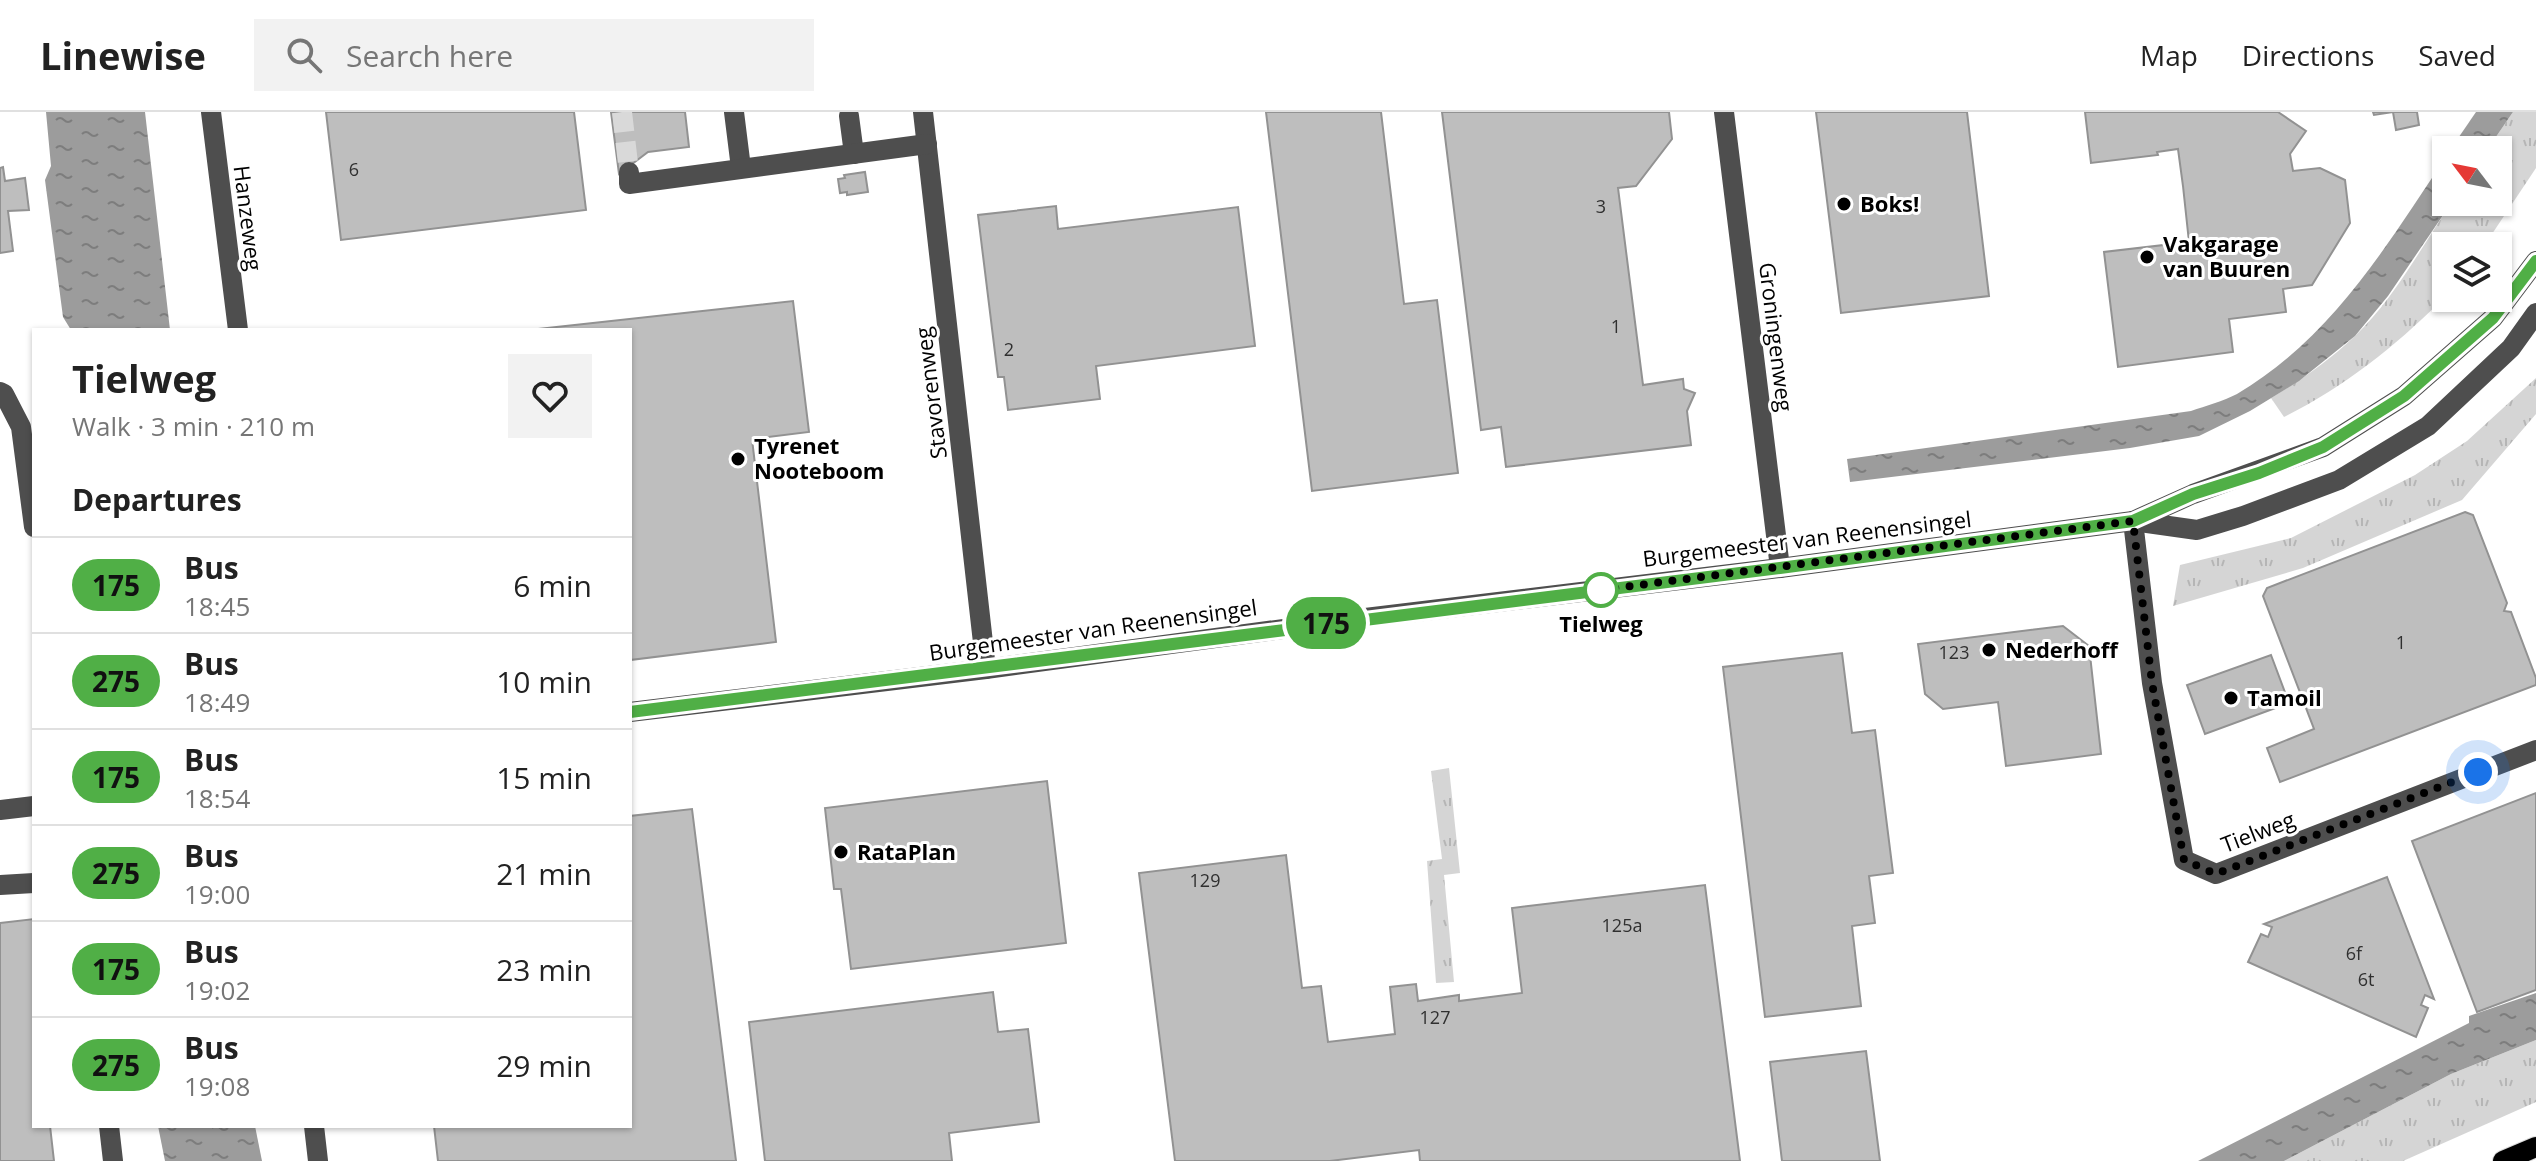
<!DOCTYPE html>
<html lang="en">
<head>
<meta charset="utf-8">
<style>
  body { margin:0; font-family:"Open Sans",sans-serif; background:#f2f2f2; color:#222; height:100vh; display:flex; flex-direction:column; font-size:30px; white-space:nowrap }
  * { box-sizing:border-box; margin:0 }
  p { font-size:26px; color:#767676 }
  .icon { flex:none; width:44px; height:44px; fill:none; stroke:currentColor; stroke-width:2; stroke-linecap:round; stroke-linejoin:round }
  .map { position:relative; flex:1; overflow:hidden }
  .panel { position:absolute; left:32px; top:216px; width:600px; height:800px; display:flex; flex-direction:column; background:#fff; border-radius:0px; box-shadow:0 2px 6px #0004 }
  .panel>* { flex:none }
  .badge { padding:0 16px; border-radius:26px; font-size:28px; line-height:52px }
  .needle { width:52px; rotate:302deg }
  .buttons { position:absolute; left:2432px; top:24px; display:grid; gap:16px }
  .buttons a { display:grid; place-items:center; width:80px; height:80px; border-radius:0px; background:#fff; box-shadow:0 2px 6px #0004; font-size:40px }
  .you { position:absolute; width:40px; height:40px; margin:-20px; border:6px solid #fff; border-radius:50%; background:#1a73e8; box-shadow:0 0 0 12px #1a73e833 }
  .map>.badge { position:absolute; translate:-50% -50%; box-shadow:0 0 0 4px #fff }
  h2 { padding:0 40px; font-size:30px; line-height:72px }
  .round { display:grid; place-items:center; flex:none; width:84px; height:84px; border-radius:0px; background:#f2f2f2 }
  .head { display:flex; align-items:center; justify-content:space-between; height:136px; padding:0 40px }
  h1 { font-size:38px; font-weight:700; line-height:60px }
  ul { padding:0; list-style:none }
  li { display:flex; align-items:center; gap:24px; height:96px; padding:0 40px; border-top:2px solid #e0e0e0 }
  li div { flex:1 }
  li b { display:block; font-size:30px }
  li em { font-style:normal }
  li .badge { min-width:88px; font-weight:700; text-align:center }
  header { display:flex; align-items:center; gap:48px; box-sizing:border-box; height:112px; padding:0 40px; background:#fff; border-bottom:2px solid #e0e0e0 }
  header strong { font-size:38px }
  nav { display:flex; gap:44px; margin-inline-start:auto; font-size:28px }
  .search { width:560px; height:72px; background:#f2f2f2; display:flex; align-items:center; gap:20px; box-sizing:border-box; padding:0 28px; border-radius:0px; color:#767676; font-size:30px }
  .map>svg:first-child { display:block }
  .grass { fill:url(#grass-tufts) }
  .water { fill:url(#water-ripples) }
  .building { fill:#bebebe; stroke:#929292; stroke-width:2 }
  .lines { fill:none; stroke-linecap:round; stroke-linejoin:round }
  .minor-tunnel { stroke:#d9d9d9; stroke-width:20; stroke-dasharray:20 10; stroke-linecap:butt }
  .major-casing { stroke:#dbdbdb; stroke-width:22 }
  .minor { stroke:#4e4e4e; stroke-width:20 }
  .major { stroke:#000; stroke-width:20 }
  .line-casing { stroke:#fff; stroke-width:18 }
  .line { stroke:#50af46; stroke-width:12 }
  .walk { stroke:#000; stroke-width:8; stroke-dasharray:0 14.4 }
  .poi-dot { fill:#000; stroke:#fff; stroke-width:3 }
  .stop-dot { fill:#fff; stroke:#50af46; stroke-width:4 }
  .labels { text-anchor:middle; stroke-width:6; stroke-linejoin:round; paint-order:stroke }
  .number-label { font-size:18px; fill:#303030 }
  .poi-label { font-size:22px; font-weight:bold; fill:#000; stroke:#fff; text-anchor:start }
  .street-label { font-size:22px; fill:#000; stroke:#fff }
  .stop-label { font-size:22px; font-weight:bold; fill:#000; stroke:#fff }
</style>
</head>
<body>
<header>
<strong>Linewise</strong>
<div class="search"><svg class="icon" aria-label="search" viewBox="0 0 24 24"><circle cx="10" cy="10" r="6"/><path d="M15 15l6 6"/></svg>Search here</div>
<nav><a>Map</a><a>Directions</a><a>Saved</a></nav>
</header>
<div class="map">
<svg width="2536" height="1049" viewBox="0 0 2536 1049">
  <defs>
    <pattern id="grass-tufts" width="24" height="20" patternUnits="userSpaceOnUse" patternTransform="scale(2)"><rect width="24" height="20" fill="#d5d5d5"/><path d="M3 7l-1-3M5 7V3M7 7l1-3M15 17l-1-3M17 17v-4M19 17l1-3" fill="none" stroke="#b5b5b5"/></pattern>
    <pattern id="water-ripples" width="26" height="14" patternUnits="userSpaceOnUse" patternTransform="scale(2)"><rect width="26" height="14" fill="#9c9c9c"/><path d="M2 4q2-2 4 0t4 0M15 11q2-2 4 0t4 0" fill="none" stroke="#7d7d7d"/></pattern>
  </defs>
  <rect width="100%" height="100%" fill="#fff"/>
  <g class="grass">
    <path d="M2513,0H2536V56L2484,134H2446V184L2441,189C2393,236 2344,275 2284,305L2271,286C2301,268 2330,248 2355,224C2394,187 2422,134 2452,90H2498V38H2487Z"/>
    <polygon points="2536,266 2536,302 2462,388 2303,456 2173,494 2180,453 2291,426 2415,363 2467,329"/>
    <polygon points="1449,656 1460,761 1444,763 1454,870 1436,871 1427,749 1442,747 1431,659"/>
    <polygon points="2536,928 2536,990 2403,1049 2284,1049 2451,962"/>
  </g>
  <g class="water">
    <polygon points="46,0 145,0 170,218 71,218 63,205 45,68 51,54"/>
    <polygon points="2476,0 2513,0 2487,38 2450,38"/>
    <path d="M2446,45V90H2452L2388,184L2355,224L2299,269L2250,299L2199,324L2130,336L1850,370L1847,347L2191,299C2206,294 2223,289 2237,282C2333,225 2386,134 2446,45Z"/>
    <polygon points="2536,881 2536,928 2451,962 2284,1049 2198,1049 2469,911 2469,904"/>
    <polygon points="158,1014 255,1014 262,1049 165,1049"/>
  </g>
  <g class="building">
    <polygon points="326,0 574,0 586,98 341,128"/>
    <polygon points="611,0 685,0 689,35 648,40 619,62"/>
    <polygon points="1266,0 1381,0 1404,192 1437,188 1458,361 1312,379"/>
    <polygon points="1442,0 1669,0 1672,27 1636,74 1618,76 1643,273 1683,267 1684,277 1695,281 1687,299 1691,333 1506,355 1501,315 1481,318"/>
    <polygon points="1816,0 1967,0 1989,184 1841,201"/>
    <polygon points="2085,0 2278,0 2306,19 2290,42 2293,59 2320,56 2345,68 2350,111 2312,173 2283,177 2286,200 2229,207 2233,240 2118,255 2104,140 2189,130 2183,74 2178,37 2157,40 2158,43 2091,51"/>
    <polygon points="2373,0 2417,0 2419,13 2396,18 2393,0 2374,3"/>
    <polygon points="3,55 5,69 25,66 29,98 8,99 13,139 0,141 0,56"/>
    <polygon points="865,60 868,80 847,83 847,80 840,81 838,67 845,66 844,63"/>
    <polygon points="1056,94 1058,117 1238,95 1255,234 1096,254 1100,287 1008,298 1004,265 998,265 978,103"/>
    <polygon points="793,189 809,320 752,327 776,530 630,548 630,218 529,218"/>
    <polygon points="2465,400 2473,403 2507,491 2504,499 2511,500 2536,566 2536,573 2280,670 2267,636 2314,617 2263,484 2267,476"/>
    <polygon points="2063,514 2089,534 2101,642 2006,654 1998,590 1943,597 1925,582 1918,532"/>
    <polygon points="1842,541 1852,621 1875,618 1893,761 1869,764 1875,811 1852,814 1861,894 1765,905 1723,555"/>
    <polygon points="2271,543 2289,591 2205,622 2187,573"/>
    <polygon points="1047,669 1066,831 851,857 841,777 834,777 825,696"/>
    <polygon points="2536,681 2536,878 2477,900 2412,729"/>
    <polygon points="692,697 736,1049 438,1049 434,1014 630,1014 630,704"/>
    <polygon points="1286,743 1302,876 1321,874 1328,930 1395,922 1390,875 1416,872 1418,889 1459,883 1459,889 1522,881 1512,796 1705,773 1740,1049 1420,1049 1419,1038 1330,1049 1175,1049 1139,761"/>
    <polygon points="2387,765 2434,887 2425,883 2421,893 2428,896 2416,925 2248,850 2261,822 2268,825 2272,815 2264,812"/>
    <polygon points="34,807 34,1014 50,1014 54,1049 0,1049 0,811"/>
    <polygon points="993,880 998,920 1028,917 1039,1010 949,1021 952,1049 765,1049 749,910"/>
    <polygon points="1866,939 1880,1049 1782,1049 1770,950"/>
  </g>
  <g class="lines">
    <polyline class="minor-tunnel" points="622,0 629,60"/>
    <g class="major-casing">
      <polyline id="major" points="2503,1049 2536,1035"/>
    </g>
    <g class="minor">
      <polyline points="211,0 238,218"/>
      <polyline points="734,0 741,56"/>
      <polyline points="923,0 986,557"/>
      <polyline points="1724,0 1780,456"/>
      <polyline points="849,4 854,42"/>
      <polyline points="629,60 629,72 927,32"/>
      <polyline points="0,280 4,282 21,315 34,415"/>
      <polyline points="2133,409 2152,571 2184,748 2216,762 2536,638"/>
      <polyline points="2133,409 2193,382 2323,335 2404,284 2493,206 2536,149"/>
      <polyline points="630,600 986,557 1357,507 1780,456 2133,409 2197,418 2243,404 2339,368 2428,314 2511,236 2536,201"/>
      <polyline points="0,698 34,694"/>
      <polyline points="0,773 34,771"/>
      <polyline points="109,1014 113,1049"/>
      <polyline points="314,1014 318,1049"/>
    </g>
    <use href="#major" class="major"/>
  </g>
  <g class="lines">
    <g class="line-casing">
      <polyline id="line" points="630,600 1780,456 2133,409 2193,382 2259,361 2323,335 2404,284 2493,206 2536,149"/>
    </g>
    <use href="#line" class="line"/>
    <polyline class="walk" points="1601,478 2133,409 2152,571 2184,748 2216,762 2478,660"/>
  </g>
  <g class="poi-dot">
    <circle cx="1844" cy="92" r="8"/>
    <circle cx="2147" cy="145" r="8"/>
    <circle cx="738" cy="347" r="8"/>
    <circle cx="1989" cy="538" r="8"/>
    <circle cx="2231" cy="586" r="8"/>
    <circle cx="841" cy="740" r="8"/>
  </g>
  <circle class="stop-dot" cx="1601" cy="478" r="16"/>
  <g class="labels">
    <g class="number-label">
      <text x="354" y="64">6</text>
      <text x="1601" y="101">3</text>
      <text x="1616" y="221">1</text>
      <text x="1009" y="244">2</text>
      <text x="2401" y="537">1</text>
      <text x="1954" y="547">123</text>
      <text x="1205" y="775">129</text>
      <text x="1622" y="820">125a</text>
      <text x="2354" y="848">6f</text>
      <text x="2366" y="874">6t</text>
      <text x="1435" y="912">127</text>
    </g>
    <g class="poi-label">
      <text x="1860" y="100">Boks!</text>
      <text x="2163" y="140">Vakgarage<tspan x="2163" dy="25">van Buuren</tspan></text>
      <text x="754" y="342">Tyrenet<tspan x="754" dy="25">Nooteboom</tspan></text>
      <text x="2005" y="546">Nederhoff</text>
      <text x="2247" y="594">Tamoil</text>
      <text x="857" y="748">RataPlan</text>
    </g>
    <g class="street-label">
      <text transform="translate(248 106) rotate(83)" y="8">Hanzeweg</text>
      <text transform="translate(1776 225) rotate(83)" y="8">Groningenweg</text>
      <text transform="translate(931 281) rotate(-97)" y="8">Stavorenweg</text>
      <text transform="translate(1807 427) rotate(-7)" y="8">Burgemeester van Reenensingel</text>
      <text transform="translate(1093 518) rotate(-8)" y="8">Burgemeester van Reenensingel</text>
      <text transform="translate(2258 720) rotate(-21)" y="8">Tielweg</text>
    </g>
    <g class="stop-label">
      <text x="1601" y="520">Tielweg</text>
    </g>
  </g>
</svg>
<div class="buttons">
<a><svg class="needle" viewBox="-14 -14 28 28"><path d="M0-13l5 13h-10z" fill="#e53935"/><path d="M0 13l5-13h-10z" fill="#767676"/></svg></a>
<a><svg class="icon" aria-label="layers" viewBox="0 0 24 24"><path d="M12 4l9 5-9 5-9-5zM3 14l9 5 9-5"/></svg></a>
</div>
<div class="you" style="left:2478px;top:660px"></div>
<b class="badge" style="left:1326px;top:511px;background:#50af46;color:#111">175</b>
<section class="panel">
<div class="head"><div><h1>Tielweg</h1><p>Walk · 3 min · 210 m</p></div><a class="round"><svg class="icon" aria-label="heart" viewBox="0 0 24 24"><path d="M12 20l-8-8c-3-5 5-10 8-4 3-6 11-1 8 4z"/></svg></a></div>
<h2>Departures</h2>
<ul>
<li><span class="badge" style="background:#50af46;color:#111">175</span><div><b>Bus</b><p>18:45</p></div><em>6 min</em></li>
<li><span class="badge" style="background:#50af46;color:#111">275</span><div><b>Bus</b><p>18:49</p></div><em>10 min</em></li>
<li><span class="badge" style="background:#50af46;color:#111">175</span><div><b>Bus</b><p>18:54</p></div><em>15 min</em></li>
<li><span class="badge" style="background:#50af46;color:#111">275</span><div><b>Bus</b><p>19:00</p></div><em>21 min</em></li>
<li><span class="badge" style="background:#50af46;color:#111">175</span><div><b>Bus</b><p>19:02</p></div><em>23 min</em></li>
<li><span class="badge" style="background:#50af46;color:#111">275</span><div><b>Bus</b><p>19:08</p></div><em>29 min</em></li>
</ul>
</section>
</div>
</body>
</html>
